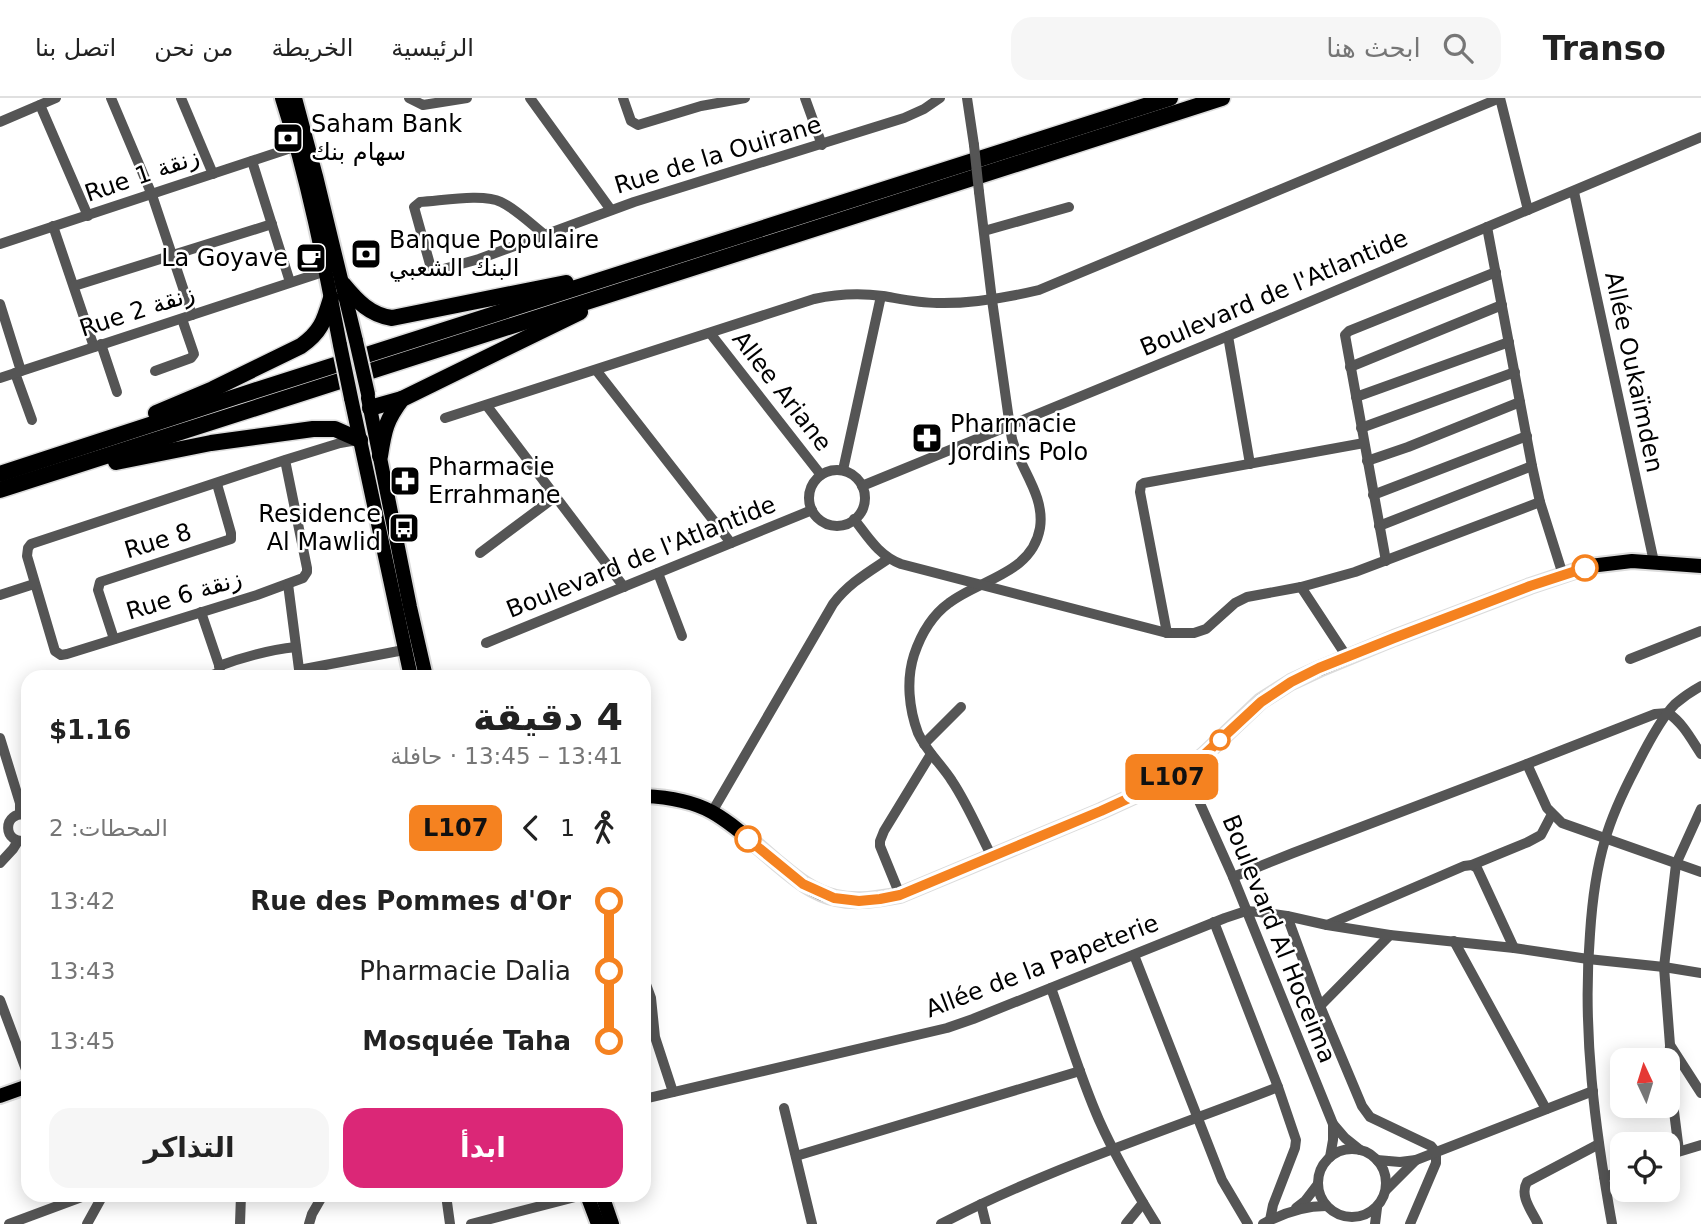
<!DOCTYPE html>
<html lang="ar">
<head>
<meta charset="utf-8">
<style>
  body { margin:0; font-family:"DejaVu Sans","Noto Naskh Arabic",sans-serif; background:#f6f6f6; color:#222; direction:rtl; height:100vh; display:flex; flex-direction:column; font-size:26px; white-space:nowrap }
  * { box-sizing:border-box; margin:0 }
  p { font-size:23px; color:#767676 }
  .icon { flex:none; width:38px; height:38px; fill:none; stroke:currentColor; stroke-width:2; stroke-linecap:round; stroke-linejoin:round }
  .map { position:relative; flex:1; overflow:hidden; direction:ltr }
  .side { position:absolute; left:21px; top:572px; width:630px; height:532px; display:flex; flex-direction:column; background:#fff; border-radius:21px; box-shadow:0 4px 18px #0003; direction:rtl }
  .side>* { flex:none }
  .badge { padding:0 14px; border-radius:10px; font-size:24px; line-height:46px }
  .needle { width:46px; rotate:356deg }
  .fabs { position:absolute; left:1610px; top:950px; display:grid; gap:14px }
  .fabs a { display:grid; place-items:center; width:70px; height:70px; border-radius:14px; background:#fff; box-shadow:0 4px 18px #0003; font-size:35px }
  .map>.badge { position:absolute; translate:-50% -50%; box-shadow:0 0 0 4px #fff }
  .legs { display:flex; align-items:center; gap:10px; height:77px; padding:0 28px; font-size:23px }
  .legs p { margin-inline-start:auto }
  .overview { display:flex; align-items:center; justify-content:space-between; height:119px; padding:0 28px }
  h1 { font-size:38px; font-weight:600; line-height:52px }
  .cta { display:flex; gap:14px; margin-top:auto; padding:14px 28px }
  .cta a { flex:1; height:80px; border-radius:21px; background:#db2777; color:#fff; font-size:28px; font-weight:600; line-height:80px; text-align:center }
  .cta a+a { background:#f6f6f6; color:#222 }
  ul { padding:0 28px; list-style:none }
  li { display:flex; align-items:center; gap:24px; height:70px; font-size:26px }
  li i { display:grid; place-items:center; width:10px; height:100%; margin:0 9px; background:currentColor }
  li i::after { content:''; width:18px; height:18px; margin:-9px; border:5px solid; border-radius:50%; background:#fff }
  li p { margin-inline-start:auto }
  li:first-child i { background:linear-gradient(#0000 50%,currentColor 0) }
  li:last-child i { background:linear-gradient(currentColor 50%,#0000 0) }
  header { display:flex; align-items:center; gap:42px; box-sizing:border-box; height:98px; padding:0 35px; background:#fff; border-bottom:2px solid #e0e0e0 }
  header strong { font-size:33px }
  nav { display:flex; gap:38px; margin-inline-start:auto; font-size:24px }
  .search { width:490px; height:63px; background:#f6f6f6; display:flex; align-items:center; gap:18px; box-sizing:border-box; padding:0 24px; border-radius:21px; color:#767676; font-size:26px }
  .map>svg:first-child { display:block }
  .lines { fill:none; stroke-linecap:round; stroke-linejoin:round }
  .major-casing { stroke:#dbdbdb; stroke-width:18 }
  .highway-casing { stroke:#dbdbdb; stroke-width:19 }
  .minor { stroke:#555; stroke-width:10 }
  .major { stroke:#000; stroke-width:14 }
  .highway { stroke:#000; stroke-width:16 }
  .major-bridge-casing { stroke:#dbdbdb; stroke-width:18; stroke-linecap:butt }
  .minor-bridge { stroke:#555; stroke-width:10 }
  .major-bridge { stroke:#000; stroke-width:14 }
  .line-1-casing { stroke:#fff; stroke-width:16 }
  .line-1 { stroke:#f58220; stroke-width:10 }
  .stop-1-dot { fill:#fff; stroke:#f58220; stroke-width:3.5 }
  .labels { text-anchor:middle; stroke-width:5; stroke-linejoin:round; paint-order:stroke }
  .poi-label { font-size:24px; fill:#000; stroke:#fff; text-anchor:start }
  .street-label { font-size:24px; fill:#000; stroke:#fff }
</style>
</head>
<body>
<header>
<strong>Transo</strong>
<div class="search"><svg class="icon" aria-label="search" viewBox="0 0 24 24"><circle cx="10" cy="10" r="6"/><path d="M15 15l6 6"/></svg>ابحث هنا</div>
<nav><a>الرئيسية</a><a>الخريطة</a><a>من نحن</a><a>اتصل بنا</a></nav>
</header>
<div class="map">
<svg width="1701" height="1126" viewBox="0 0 1701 1126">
  <rect width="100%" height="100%" fill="#fff"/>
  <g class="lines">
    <g class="major-casing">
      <g id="major">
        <path d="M282,0C308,81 324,164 340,247"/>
        <polyline points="295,0 316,78 356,243"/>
        <polyline points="351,300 411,579"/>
        <polyline points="368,300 410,509 426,579"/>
        <path d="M644,698C667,699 692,703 712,714C735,727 756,747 776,764C794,779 812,795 836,800C857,805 879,801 900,797L1101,713L1160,686L1185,672L1204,657L1261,603L1291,584L1319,571L1394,540L1530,488L1590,468L1632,463L1701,468"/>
        <polyline points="0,998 28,988"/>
        <polyline points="587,1097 598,1126"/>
        <polyline points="602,1097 612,1126"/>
      </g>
    </g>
    <g class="highway-casing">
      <g id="highway">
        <path d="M343,186C357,203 370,217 392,220L566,185"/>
        <polyline points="370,310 402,301"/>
        <path d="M156,315L213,291L301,248C321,234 324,223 331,200"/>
        <path d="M380,358C384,332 386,322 402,301L580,214"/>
        <polyline points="116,364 211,345 313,331 335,331 360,342"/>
        <polyline points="0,376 238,298 1170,0"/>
        <polyline points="0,392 1222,0"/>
      </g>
    </g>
    <g class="minor">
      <polyline points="111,0 152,97 192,217"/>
      <polyline points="181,0 213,76"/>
      <polyline points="409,0 423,7 467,0"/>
      <polyline points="530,0 611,112"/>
      <polyline points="623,0 631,23 638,27 701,8 745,0"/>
      <polyline points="805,0 822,47"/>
      <polyline points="967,0 974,47"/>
      <polyline points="1500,0 1528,112"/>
      <polyline points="40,7 88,118"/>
      <polyline points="0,24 56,0"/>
      <polyline points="252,63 290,184"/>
      <path d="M979,94L992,202L1010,329C1011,334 1011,339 1013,344C1021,372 1045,398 1040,430C1032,476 980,481 949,505C931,518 921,536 914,557C906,582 909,611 918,635C926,653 942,667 952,683C968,707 979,734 992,759"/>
      <polyline points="1574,94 1654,464"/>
      <polyline points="53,128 94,249"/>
      <polyline points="1487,129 1532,368 1540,404 1563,477"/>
      <polyline points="984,133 1069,109"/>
      <path d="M545,137C532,127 516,111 501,104C483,95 441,103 420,104L414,109L431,170L436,172H440L479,161L634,104L904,20L924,11L940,0"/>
      <polyline points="0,146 297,48"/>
      <polyline points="74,188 272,126"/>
      <polyline points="0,206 21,273"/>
      <polyline points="710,235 821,377"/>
      <polyline points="1228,238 1250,366"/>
      <polyline points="101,246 117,294"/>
      <polyline points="1350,269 1502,207"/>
      <polyline points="596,272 731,445"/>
      <polyline points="155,273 191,260 194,256 193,253 182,221"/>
      <polyline points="15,275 32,322"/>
      <polyline points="0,280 326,173"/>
      <polyline points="1356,299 1509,244"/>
      <polyline points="487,308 624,489"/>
      <path d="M445,320L814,201C837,196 860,195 883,198C901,201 919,205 937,205C971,206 1005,200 1039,192L1500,0"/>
      <polyline points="1361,330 1515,274"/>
      <polyline points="285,362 307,470 307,474 303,480 257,497 67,556 61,557 55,553 27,458 28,450 31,446 285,362 340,345 357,342"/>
      <polyline points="1367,363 1408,349 1520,304"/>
      <polyline points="843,372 881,198"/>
      <circle cx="837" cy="400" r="28"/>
      <polyline points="862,388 1228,238 1701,39"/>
      <polyline points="1373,397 1527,338"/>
      <path d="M854,421C868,439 879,458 901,466L1167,535H1194L1206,531L1235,505L1247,499L1301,489L1355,474L1540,404"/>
      <polyline points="1379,428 1532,368"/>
      <polyline points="480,455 555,399"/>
      <polyline points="1386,463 1345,237 1349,233 1496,174"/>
      <polyline points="658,475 682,538"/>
      <polyline points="288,486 300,579"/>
      <polyline points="1301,489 1347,559"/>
      <polyline points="0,497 34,486"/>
      <polyline points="201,514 220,570 218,575 207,579"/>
      <polyline points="1167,535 1140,394 1141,387 1144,385 1364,345"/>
      <polyline points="114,541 98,492 100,484 231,441 231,435 217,386"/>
      <polyline points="486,545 812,412"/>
      <polyline points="1630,561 1701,533"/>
      <path d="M219,568C246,558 268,552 296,549"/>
      <polyline points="299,572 404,552"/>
      <polyline points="0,640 20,705 20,716"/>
      <polyline points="924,646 961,609"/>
      <polyline points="1527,666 1547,710 1562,725 1701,774"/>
      <polyline points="1185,672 1233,779 1333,1026 1345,1040 1360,1052"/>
      <polyline points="1701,711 1676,766 1664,869 1670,947 1701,995"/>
      <path d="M712,714L833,506C848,486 867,475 888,461"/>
      <path d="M28,717C1,711 2,749 28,742"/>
      <polyline points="0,765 13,751 18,743"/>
      <polyline points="1472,767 1477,770 1514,850"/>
      <path d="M1233,779L1293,755L1527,666L1655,616L1668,615C1683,625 1691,641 1701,656"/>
      <polyline points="900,797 880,748 880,743 884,733 931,656"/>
      <polyline points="1287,818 1320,908 1362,1008 1370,1019 1431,1048 1436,1054 1436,1065 1410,1126"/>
      <polyline points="1214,824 1278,989 1296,1042 1295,1050 1273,1107 1270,1122"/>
      <polyline points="1327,827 1464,768 1472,767 1528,744 1541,737 1552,716"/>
      <polyline points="1454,843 1546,1011"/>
      <polyline points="1134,857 1222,1082 1248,1126"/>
      <polyline points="644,881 651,900 655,939 673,994"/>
      <path d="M1051,890C1067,934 1080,979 1099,1022C1115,1058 1135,1092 1156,1126"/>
      <polyline points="0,902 28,977"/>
      <polyline points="1320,908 1390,837"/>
      <polyline points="1670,947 1669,974 1679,1053"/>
      <polyline points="644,1001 947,930 973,921 1225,820 1246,813 1259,814 1287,818 1327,827 1390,837 1514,850 1588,861 1664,869 1701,875"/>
      <polyline points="784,1010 812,1126"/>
      <circle cx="1352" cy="1085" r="34"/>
      <polyline points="1668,1057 1701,1047"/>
      <polyline points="796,1058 1080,973"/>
      <polyline points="1330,1059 1333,1042 1333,1026"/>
      <polyline points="1377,1062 1400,1064 1416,1062 1593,993"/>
      <polyline points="1604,1079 1622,1073"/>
      <polyline points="1386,1092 1416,1062"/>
      <polyline points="446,1097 450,1126"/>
      <polyline points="981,1106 986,1126"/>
      <polyline points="1296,1110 1305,1103 1318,1086"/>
      <polyline points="9,1126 87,1097"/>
      <polyline points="87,1126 103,1097"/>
      <polyline points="240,1126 241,1097"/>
      <polyline points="309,1126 312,1116 323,1097"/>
      <polyline points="471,1126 583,1097"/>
      <path d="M941,1126C1048,1070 1166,1033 1278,989"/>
      <polyline points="1126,1126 1143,1105"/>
      <path d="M1263,1126C1283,1115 1304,1108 1326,1108"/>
      <polyline points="1375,1126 1377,1110"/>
      <path d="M1538,1126C1532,1113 1519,1098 1527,1084L1599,1046"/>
      <path d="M1612,1126C1595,1031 1582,933 1590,836C1592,805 1596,772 1605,742C1612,717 1624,692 1636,669C1645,651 1661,620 1675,606C1683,599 1692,593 1701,588"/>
    </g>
    <use href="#major" class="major"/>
    <use href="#highway" class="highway"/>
    <g class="major-bridge-casing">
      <g id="major-bridge">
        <polyline points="356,243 368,296"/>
        <polyline points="340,247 351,300"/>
      </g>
    </g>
    <polyline class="minor-bridge" points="974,47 979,94"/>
    <use href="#major-bridge" class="major-bridge"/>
  </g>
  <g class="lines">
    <g class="line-1-casing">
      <polyline id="line-1" points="748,741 803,786 834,800 859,803 880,801 900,797 1101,713 1160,686 1185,672 1204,657 1261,604 1291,584 1319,570 1394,540 1530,488 1585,470"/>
    </g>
    <use href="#line-1" class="line-1"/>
  </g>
  <defs>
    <g id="bank-square" transform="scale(1.575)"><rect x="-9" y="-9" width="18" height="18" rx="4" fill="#000" stroke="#fff"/><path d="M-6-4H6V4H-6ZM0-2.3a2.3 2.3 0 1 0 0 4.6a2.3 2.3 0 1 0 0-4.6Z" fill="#fff"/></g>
    <g id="cafe-square" transform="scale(1.575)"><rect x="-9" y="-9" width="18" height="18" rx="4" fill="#000" stroke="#fff"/><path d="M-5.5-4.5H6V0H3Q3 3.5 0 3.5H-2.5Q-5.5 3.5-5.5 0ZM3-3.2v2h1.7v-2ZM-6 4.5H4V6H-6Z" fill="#fff"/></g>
    <g id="pharmacy-square" transform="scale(1.575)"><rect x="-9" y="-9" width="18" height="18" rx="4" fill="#000" stroke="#fff"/><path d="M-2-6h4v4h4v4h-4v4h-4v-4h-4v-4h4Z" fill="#fff"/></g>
    <g id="bus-square" transform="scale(1.575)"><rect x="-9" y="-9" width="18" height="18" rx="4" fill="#000" stroke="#fff"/><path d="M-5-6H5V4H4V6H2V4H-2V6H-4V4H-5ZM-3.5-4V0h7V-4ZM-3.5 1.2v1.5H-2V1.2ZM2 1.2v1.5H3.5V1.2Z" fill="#fff"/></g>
  </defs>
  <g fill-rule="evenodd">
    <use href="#bank-square" x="288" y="40"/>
    <use href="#bank-square" x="366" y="156"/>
    <use href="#cafe-square" x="311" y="160"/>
    <use href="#pharmacy-square" x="927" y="340"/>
    <use href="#pharmacy-square" x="405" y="383"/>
    <use href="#bus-square" x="404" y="430"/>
  </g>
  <g class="stop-1-dot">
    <circle cx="1585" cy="470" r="12"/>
    <circle cx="1220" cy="642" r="9"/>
    <circle cx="748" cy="741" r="12"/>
  </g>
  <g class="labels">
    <g class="poi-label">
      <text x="311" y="34">Saham Bank<tspan x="311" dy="28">سهام بنك</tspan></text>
      <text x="389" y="150">Banque Populaire<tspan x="389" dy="28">البنك الشعبي</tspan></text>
      <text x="288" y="168" text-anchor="end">La Goyave</text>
      <text x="950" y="334">Pharmacie<tspan x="950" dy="28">Jordins Polo</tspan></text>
      <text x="428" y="377">Pharmacie<tspan x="428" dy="28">Errahmane</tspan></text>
      <text x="381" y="424" text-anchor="end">Residence<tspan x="381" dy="28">Al Mawlid</tspan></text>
    </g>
    <g class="street-label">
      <text transform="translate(718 57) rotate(-17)" y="8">Rue de la Ouirane</text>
      <text transform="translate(142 77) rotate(-19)" y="8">Rue 1 زنقة</text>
      <text transform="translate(1274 195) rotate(-23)" y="8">Boulevard de l'Atlantide</text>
      <text transform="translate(137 213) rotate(-18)" y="8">Rue 2 زنقة</text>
      <text transform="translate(1634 274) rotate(78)" y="8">Allée Oukaïmden</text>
      <text transform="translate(782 293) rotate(52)" y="8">Allee Ariane</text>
      <text transform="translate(158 443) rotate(-17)" y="8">Rue 8</text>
      <text transform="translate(641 459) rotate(-22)" y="8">Boulevard de l'Atlantide</text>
      <text transform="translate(184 497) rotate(-17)" y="8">Rue 6 زنقة</text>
      <text transform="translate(1279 841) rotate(68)" y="8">Boulevard Al Hoceima</text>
      <text transform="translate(1042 868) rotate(-21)" y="8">Allée de la Papeterie</text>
    </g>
  </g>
</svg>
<div class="fabs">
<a><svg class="needle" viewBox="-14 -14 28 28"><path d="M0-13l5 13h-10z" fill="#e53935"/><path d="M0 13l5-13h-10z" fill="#767676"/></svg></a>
<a><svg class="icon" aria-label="locate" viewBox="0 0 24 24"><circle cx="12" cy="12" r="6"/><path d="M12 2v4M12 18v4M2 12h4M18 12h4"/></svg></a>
</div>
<b class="badge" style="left:1172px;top:679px;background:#f58220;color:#111">L107</b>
<section class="side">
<div class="overview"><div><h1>4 دقيقة</h1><p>13:41 – 13:45 · حافلة</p></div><b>$1.16</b></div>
<div class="legs"><svg class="icon" aria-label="walk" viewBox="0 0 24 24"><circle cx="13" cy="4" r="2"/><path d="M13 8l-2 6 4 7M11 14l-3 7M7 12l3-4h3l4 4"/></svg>1<svg class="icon" aria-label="back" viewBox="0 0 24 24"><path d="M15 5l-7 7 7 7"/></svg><b class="badge" style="background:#f58220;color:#111">L107</b><p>المحطات: 2</p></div>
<ul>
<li><i style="color:#f58220"></i><b>Rue des Pommes d'Or</b><p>13:42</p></li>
<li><i style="color:#f58220"></i><span>Pharmacie Dalia</span><p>13:43</p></li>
<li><i style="color:#f58220"></i><b>Mosquée Taha</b><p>13:45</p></li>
</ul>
<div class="cta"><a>ابدأ</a><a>التذاكر</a></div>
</section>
</div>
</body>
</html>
